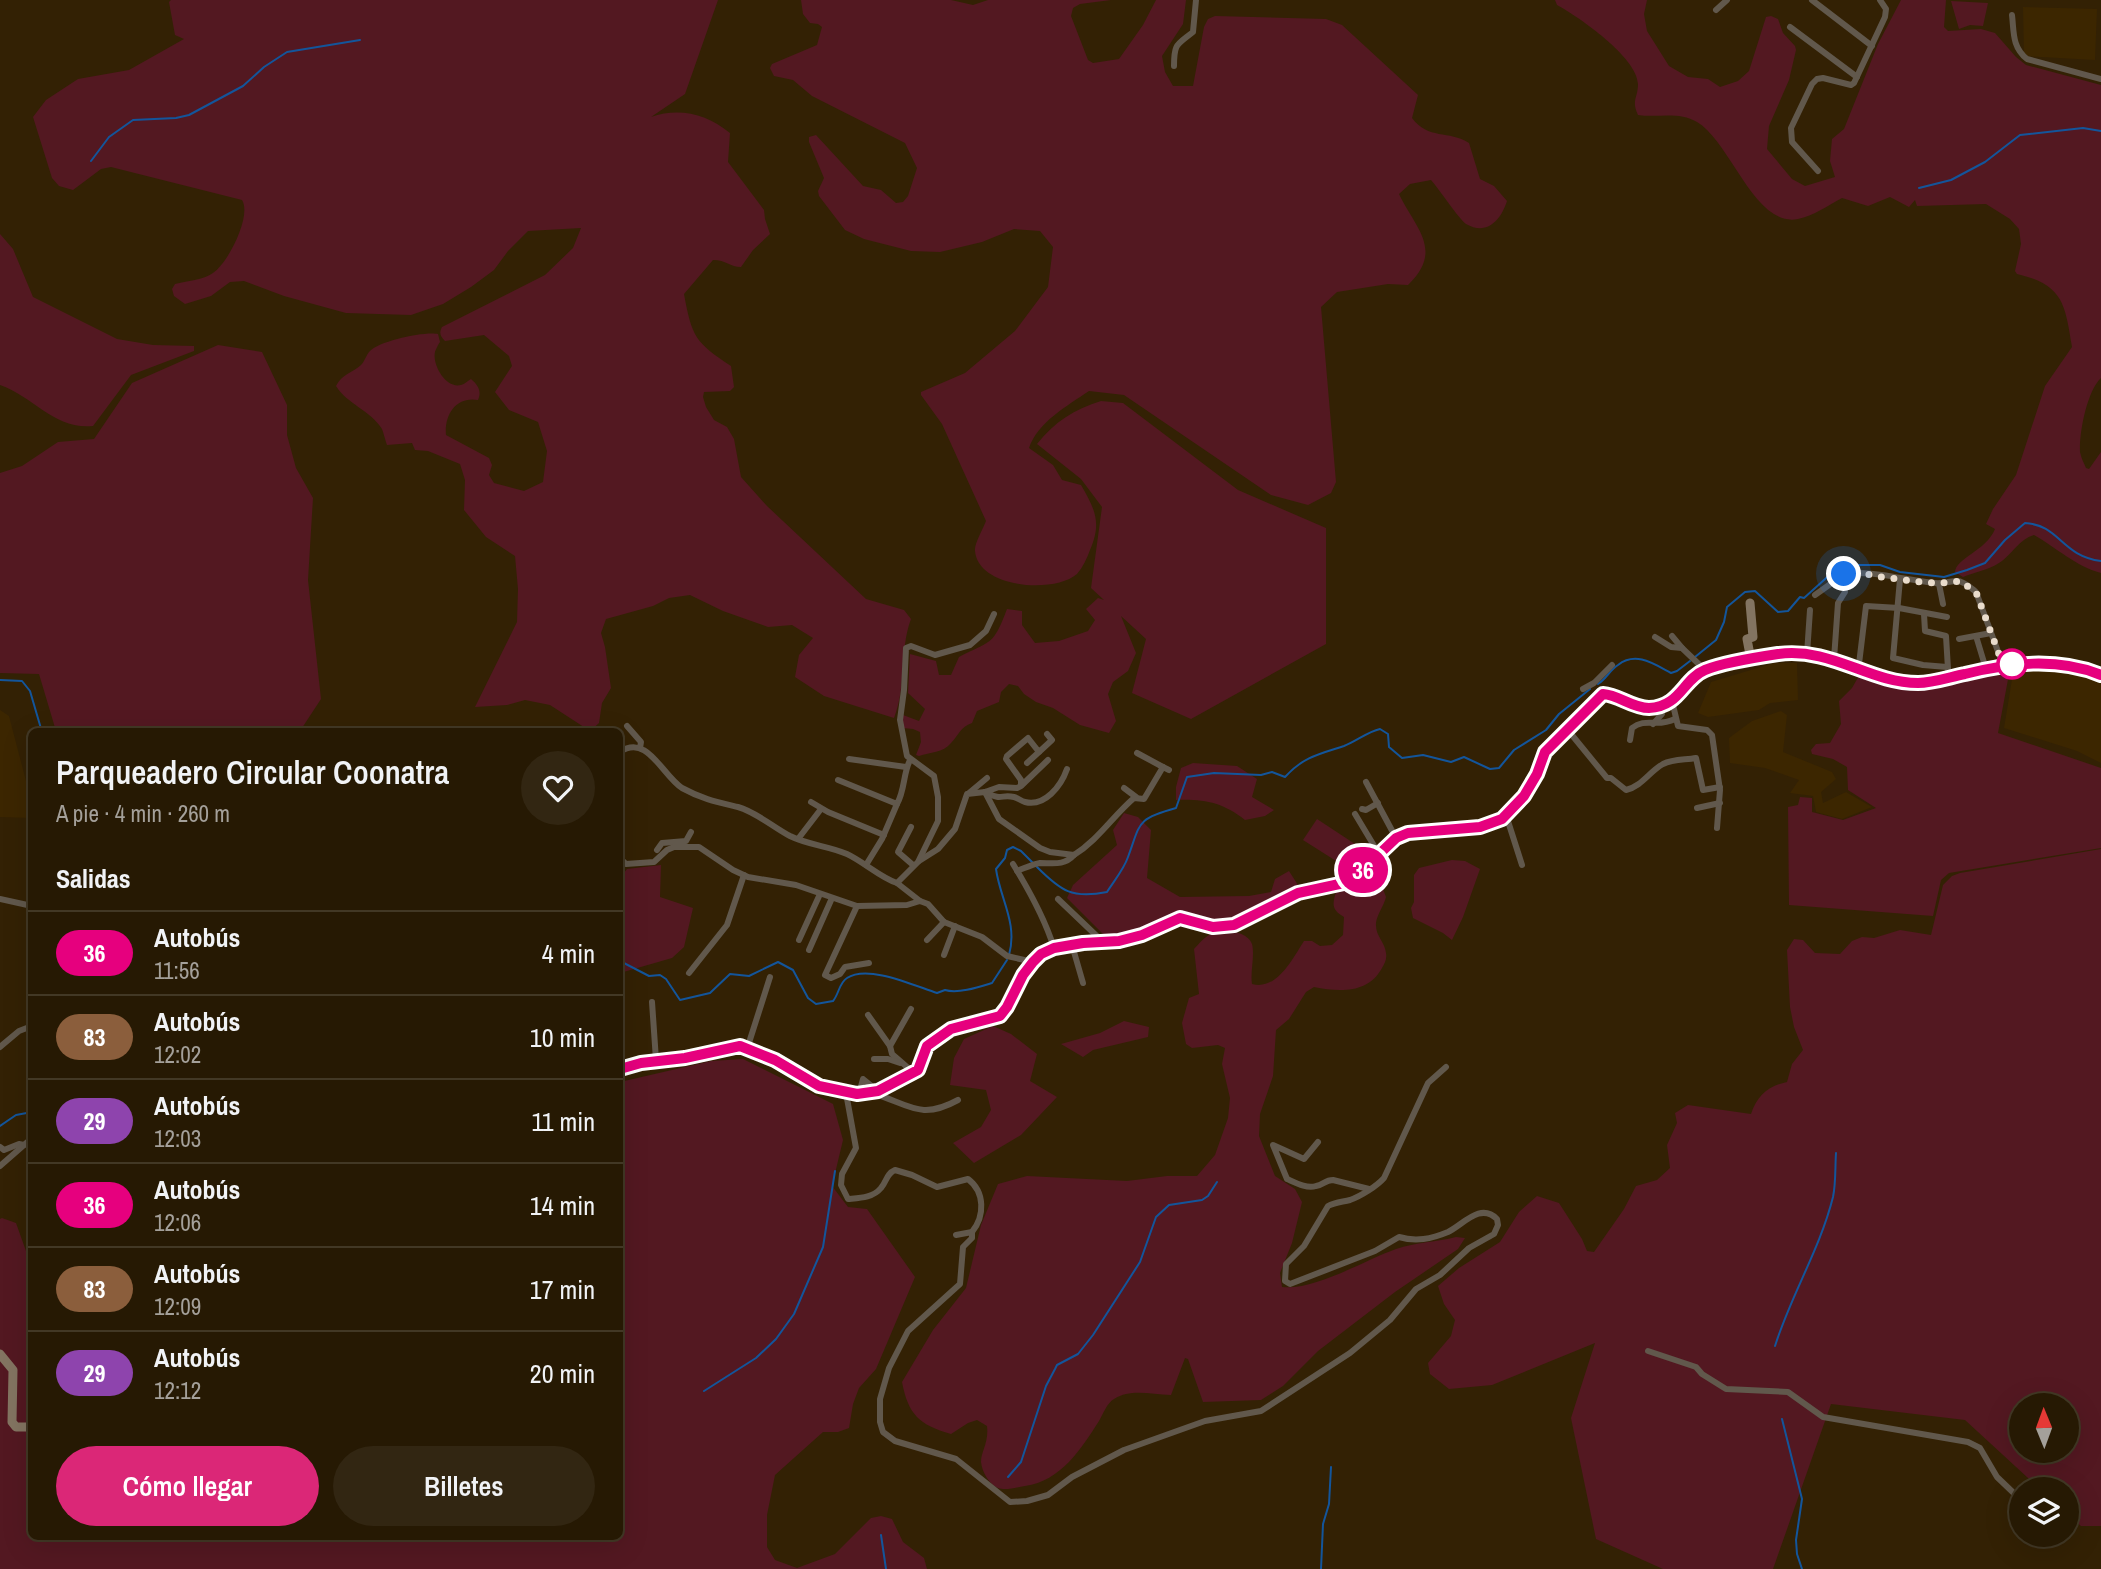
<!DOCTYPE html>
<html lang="es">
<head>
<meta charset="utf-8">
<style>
  body { margin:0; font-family:"Archivo Narrow",sans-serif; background:#322612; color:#f1f3f6; height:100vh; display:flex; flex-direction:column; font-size:26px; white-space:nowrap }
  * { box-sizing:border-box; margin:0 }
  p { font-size:23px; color:#a4a09a }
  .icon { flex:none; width:38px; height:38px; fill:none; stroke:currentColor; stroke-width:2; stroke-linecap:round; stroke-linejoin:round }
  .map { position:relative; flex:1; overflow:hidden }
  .drawer { position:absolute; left:28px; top:728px; width:595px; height:812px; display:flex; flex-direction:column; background:#261903; border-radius:10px; box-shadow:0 7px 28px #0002,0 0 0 2px #423825 }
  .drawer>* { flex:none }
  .badge { padding:0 14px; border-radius:23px; font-size:24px; line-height:46px }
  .needle { width:46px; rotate:359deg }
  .controls { position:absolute; left:2009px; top:1393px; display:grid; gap:14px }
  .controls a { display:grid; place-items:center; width:70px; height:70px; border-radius:50%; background:#261903; box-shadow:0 7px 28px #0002,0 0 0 2px #423825; font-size:35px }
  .you { position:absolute; width:35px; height:35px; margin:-18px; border:5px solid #fff; border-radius:50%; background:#1a73e8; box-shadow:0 0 0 10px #1a73e833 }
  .map>.badge { position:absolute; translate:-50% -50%; box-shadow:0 0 0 4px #fff }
  h2 { padding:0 28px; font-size:26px; line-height:63px }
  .round { display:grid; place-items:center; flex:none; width:74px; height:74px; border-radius:37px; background:#322612 }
  .overview { display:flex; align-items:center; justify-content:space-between; height:119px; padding:0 28px }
  h1 { font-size:33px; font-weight:600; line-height:52px }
  .cta { display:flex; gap:14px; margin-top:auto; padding:14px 28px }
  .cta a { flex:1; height:80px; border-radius:42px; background:#db2777; color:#fff; font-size:28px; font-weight:600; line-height:80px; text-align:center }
  .cta a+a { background:#322612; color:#f1f3f6 }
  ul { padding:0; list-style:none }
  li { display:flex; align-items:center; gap:21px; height:84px; padding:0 28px; border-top:2px solid #423825 }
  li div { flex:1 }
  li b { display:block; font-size:26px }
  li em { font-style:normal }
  li .badge { min-width:77px; font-weight:700; text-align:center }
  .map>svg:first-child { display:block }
  .built { fill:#3c2600 }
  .green { fill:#531821; fill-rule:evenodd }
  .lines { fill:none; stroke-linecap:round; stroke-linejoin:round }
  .stream { stroke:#13559b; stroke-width:2 }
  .street { stroke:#61584c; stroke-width:6 }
  .secondary { stroke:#837461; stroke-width:9 }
  .line-casing { stroke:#fff; stroke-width:16 }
  .line { stroke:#e6007e; stroke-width:10 }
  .walk { stroke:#e9dccc; stroke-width:7; stroke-dasharray:0 12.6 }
  .stop-dot { fill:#fff; stroke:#e6007e; stroke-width:3.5 }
</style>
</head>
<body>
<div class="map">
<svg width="2101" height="1569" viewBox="0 0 2101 1569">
  <rect width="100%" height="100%" fill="#332104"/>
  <g class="built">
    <polygon points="2023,7 2097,9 2095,60 2024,56"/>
    <polygon points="1774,663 1797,663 1798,700 1770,703 1759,710 1708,717 1698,713 1711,682"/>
    <polygon points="2014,667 2065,669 2101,679 2101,763 2077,751 2004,728"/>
    <polygon points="0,710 9,716 31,800 31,818 0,817"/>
    <polygon points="1781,711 1787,715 1783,752 1832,772 1836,779 1821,792 1823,803 1846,792 1872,807 1842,819 1816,812 1813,796 1790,793 1799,780 1765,768 1730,763 1729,738 1752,721"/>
  </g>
  <g class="green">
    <path d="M171,0H718L685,94L651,117C679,107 707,114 730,133L728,162L764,210L765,219L770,234L753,250L741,267C730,267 726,260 713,260L684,294C692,337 695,342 731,366L734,387L730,391L704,392L703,397L706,407L714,420L727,427L734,439L741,477L767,506L866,599L904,610L911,619C899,651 907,686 894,718L824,696L795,677L799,655L813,638L792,625L768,627L723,611L690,595L669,598L653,606L606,619L601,633L605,647L611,688L602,703L599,723L590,731L550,705L525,700L507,705L475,707L517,622L518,589L515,556L486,537L464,510L465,480L460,464L428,451L415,450L412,443L387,445C385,440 384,434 382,429C370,410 347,404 336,386C342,374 352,373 361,365C365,361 366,355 370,351C379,341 425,331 438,334L440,342C439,343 435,351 435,352C432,365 446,389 461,385C465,384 467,381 471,379C478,385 482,391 478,400C456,396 444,415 446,435L489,458L492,465L489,475L494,483L524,491L543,482L547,451L538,422L509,410L495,392L512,366L509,356L484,335L445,341C440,336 439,333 442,327L545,275L573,248L581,228L528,231L508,251L494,270L471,287L443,304L411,315L346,313L284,296L244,281L230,282L211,296L185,304L174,296L172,289L175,284C186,281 204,280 213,273C228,263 252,216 242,200L111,167L101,169L73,190L59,186L52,178L33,117L46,100L78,79L129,70L184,39L175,35L169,2Z"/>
    <path d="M801,0H951L973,5L988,0H1111L1080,4L1073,8L1071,16L1088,60L1093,63L1119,59L1143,25L1156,0H1186L1183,24L1162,56L1165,72L1173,86H1193L1204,27L1208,19L1215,16L1326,19L1342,25L1418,95L1412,118C1428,140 1449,130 1469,143L1480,179L1494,186L1507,201C1501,220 1487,236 1466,224C1459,219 1439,189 1431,180L1410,184L1399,194C1416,229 1444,250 1408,285L1388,284L1337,292L1321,307L1336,482L1331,493L1308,505L1271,495L1124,395L1089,391C1067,406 1038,422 1029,448L1053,465L1062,480L1081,485C1095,509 1102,523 1090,550C1087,558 1083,567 1077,574C1054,594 978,588 975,551C974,544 983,529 986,521L942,424L921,395V392L965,373L1015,331L1048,287L1053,247L1040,231L1014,229L982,242L940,252L911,251L864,239L845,230L819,196L818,191L824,178L809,142V137L816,135L863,186L881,190L896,203L903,202L908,196L917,168L905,143L812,96L793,80L774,76L770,68L772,64L817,45L822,27L818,24L810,23L803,14Z"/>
    <path d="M1555,0H1647L1644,14L1647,31L1669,66L1688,77L1708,79L1720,87L1738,81L1749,71L1766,17L1771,16L1778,19L1783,33L1795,46L1796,50L1789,80L1769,126L1767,149L1792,179L1805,186L1835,177L1830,161L1832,139L1844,129L1878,44L1901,0H1946L1944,27L1948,31L1981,29L1995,33L2016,57L2026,65L2101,85V378C2087,391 2079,433 2080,452C2081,458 2084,463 2086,468L2089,469L2101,452V573C2075,566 2057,548 2034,535C2019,539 2012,555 1999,563C1988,570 1975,572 1963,577L1955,572C1956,558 1986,551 1995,529L1986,524L1993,509L2016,475L2045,386L2072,347C2065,305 2064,285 2017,274L2015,271L2021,244L2019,229L2010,219L1986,204L1917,206L1915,200L1909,207L1890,197L1868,206L1842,198C1829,205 1813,216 1798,219C1755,228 1730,141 1697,122C1679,111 1657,118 1638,115C1631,100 1638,98 1638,84C1637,57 1579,17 1557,5Z"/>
    <polygon points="1951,1 1988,3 1983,26 1970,25 1959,29"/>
    <path d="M0,234L13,249L33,297L117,339L153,345L194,346V351L131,375L93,426C55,430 34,397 0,385Z"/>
    <polygon points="218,345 262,352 287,405 287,435 296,468 313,498 308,580 321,699 300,731 56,731 39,674 0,673 0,473 22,466 58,442 94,439 132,383"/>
    <path d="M1101,401L1123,403L1238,490L1326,528V644L1191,719L1132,693L1146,639L1121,616L1136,653L1128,671L1113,682L1108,694L1116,721L1109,733L1080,725L1053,708L1036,702L1024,694L1018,686L1009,684L1001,692L999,702L977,711L972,723C960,727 959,735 951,743C943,753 930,752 919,756L916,755L921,742L920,732L913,729L903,728V715L919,721L925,709L908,693L910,654L936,661L939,675H951L959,657C992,640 993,646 1007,609L1022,611V625L1035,643L1059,641L1088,631L1095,620L1086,609L1098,598L1104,600L1091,588L1102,507L1081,479L1037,444C1054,422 1075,409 1101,401Z"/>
    <polygon points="1860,674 1877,680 1924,690 1972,679 2009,674 1998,733 2101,768 2101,848 1949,873 1941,880 1933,916 1789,905 1788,807 1798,805 1800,797 1812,798 1812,812 1843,820 1876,808 1848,790 1847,767 1833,759 1812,754 1811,750 1816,744 1830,743 1841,724 1839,701 1852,688"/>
    <path d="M1193,763L1237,766L1257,779L1252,797L1274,810L1265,816L1245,820C1222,802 1204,799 1176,800V787L1181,768Z"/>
    <polygon points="1124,813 1138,817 1151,830 1147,878 1180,897 1249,896 1271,892 1275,879 1289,871 1305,896 1210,931 1175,913 1139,930 1105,936 1067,898 1073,885 1117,845 1113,830"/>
    <polygon points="1317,819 1358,846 1344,866 1303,840"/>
    <path d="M2101,849V1526H2081L2067,1513V1489H2040L1965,1420L1831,1404L1773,1569H1663L1596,1539L1571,1418L1595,1343L1492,1385L1449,1389L1430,1374L1428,1363L1451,1336L1455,1320L1444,1304L1438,1286L1459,1268L1500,1242L1519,1212L1537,1196L1559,1203L1582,1239L1587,1251L1594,1252L1624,1209L1636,1186L1657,1180L1670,1168L1667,1145L1677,1123L1675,1113L1688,1105L1751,1114C1757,1096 1768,1086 1787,1082L1792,1064L1803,1050L1794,1027L1790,1007L1787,950L1794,939L1803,940L1815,953L1840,954L1852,941L1862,937L1874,938L1900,930L1931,935L1943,885L1952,876L1960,873ZM2021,1405H2067V1451H2021Z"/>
    <polygon points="1452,860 1465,861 1480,869 1463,917 1452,940 1443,933 1413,918 1411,908 1414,902 1414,875 1419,868"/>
    <polygon points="661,865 660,897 693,908 684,947 672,958 620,973 620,878 627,869"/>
    <path d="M1361,876L1371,881L1374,887L1383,889L1386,897C1384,906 1377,914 1376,923C1375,936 1385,942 1386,953C1387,959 1385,963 1382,968C1368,994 1339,992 1314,987L1306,992L1289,1019L1276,1030L1273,1076L1260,1114L1259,1136L1275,1176L1295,1189L1302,1202L1292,1243L1280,1273L1282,1287C1314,1291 1365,1260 1396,1249C1416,1242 1437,1242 1456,1237L1465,1238L1458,1249L1395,1292L1318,1351L1283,1386L1261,1400L1203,1402L1188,1359L1185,1358L1171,1395C1151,1395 1132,1388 1114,1399C1107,1403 1103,1414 1099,1421C1081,1449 1061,1481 1025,1486C1017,1487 1006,1491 998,1488C989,1484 982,1472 981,1462C981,1451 989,1443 987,1426L977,1420L968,1423L951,1434C919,1425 908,1414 902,1382L933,1330L966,1288L981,1225L998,1184L1027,1176L1127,1181L1167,1176H1197L1215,1155L1228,1118L1230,1098L1222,1064L1225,1048L1218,1045L1192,1048L1186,1044L1182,1023L1189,998L1199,994L1194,949C1199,944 1204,937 1211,934C1222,929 1247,930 1252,944C1255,956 1250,972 1252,984C1277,991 1293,958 1304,941H1312L1320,946L1332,945L1343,935L1344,917C1332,910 1332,905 1336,892Z"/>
    <polygon points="1124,1021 1149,1027 1148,1037 1093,1050 1083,1057 1061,1044 1100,1033"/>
    <polygon points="993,1026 1011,1034 1037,1054 1030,1081 1057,1097 1021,1135 974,1163 953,1143 981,1127 991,1110 986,1090 950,1085 954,1058 964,1039"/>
    <polygon points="743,1059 833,1104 843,1140 832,1186 848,1207 867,1209 915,1277 876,1369 859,1388 853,1404 849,1428 838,1432 823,1432 775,1475 767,1515 767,1547 775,1560 797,1568 835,1554 871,1518 881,1516 892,1519 903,1542 924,1558 927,1569 0,1569 0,1219 2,1218 16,1223 31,1265 32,1536 620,1536 620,1082 711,1061"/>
  </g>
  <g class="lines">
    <g class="stream">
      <polyline points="91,161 109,137 133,120 176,118 189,115 243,86 264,67 287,52 360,40"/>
      <polyline points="1919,188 1951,180 1985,162 2020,135 2083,128 2101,131"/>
      <path d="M1695,657L1716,640L1724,622L1727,607L1745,592L1755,591L1778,612L1788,611L1800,597L1804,598L1834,571L1859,565H1880L1900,572L1944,577L1967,570L1985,563L2005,540L2025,523C2060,525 2061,556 2101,561"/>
      <polyline points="0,680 22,681 30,691 42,732"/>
      <path d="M1598,684C1606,679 1610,670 1618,665C1636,651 1654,664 1671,673L1677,671L1690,661"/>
      <path d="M1037,867C1061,891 1072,899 1107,892C1114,881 1124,869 1128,857C1141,822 1136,819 1176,808L1187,777L1214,773L1261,775L1272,772L1285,777C1303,757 1319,754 1344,746C1357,741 1367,732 1380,729L1388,734L1389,747L1402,758L1423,755L1451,762L1464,757L1490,769L1499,768L1514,750L1546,730L1559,714L1590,689"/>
      <path d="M1009,955C1018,923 1000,899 996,869L1005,858L1007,850L1013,847L1021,851L1033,863"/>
      <path d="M620,961L649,976L660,975L666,979L680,1000L710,993L730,974L749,976L778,962L793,970L808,998L816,1004L833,1001C839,994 839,983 847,978C868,964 915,986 937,993L945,990C958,994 979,987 992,983L1007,960"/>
      <polyline points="0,1126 16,1115 32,1112"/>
      <path d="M1775,1346C1791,1295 1820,1249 1833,1197C1836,1183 1835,1167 1836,1153"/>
      <polyline points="704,1391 756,1358 776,1339 794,1314 823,1247 835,1171"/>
      <polyline points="1782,1419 1802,1499 1796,1540 1797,1554 1802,1569"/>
      <polyline points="1008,1477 1021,1462 1046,1386 1055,1369 1057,1365 1078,1354 1093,1335 1140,1262 1156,1217 1169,1205 1202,1200 1208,1196 1217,1182"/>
      <polyline points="881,1535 886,1569"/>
      <polyline points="1321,1569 1323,1524 1329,1504 1331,1467"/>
    </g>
    <g class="street">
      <polyline points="1812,0 1872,46"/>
      <polyline points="1716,10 1727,0"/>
      <path d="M2012,15C2014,32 2012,47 2027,59L2101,79"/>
      <polyline points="1790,27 1857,77"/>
      <path d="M1174,66C1174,43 1177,45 1193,32L1196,0"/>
      <polyline points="1818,171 1792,142 1791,128 1812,84 1817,79 1823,78 1851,85 1854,83 1885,17 1886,9 1880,0"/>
      <polyline points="1900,579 1893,658 1923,665 1947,667"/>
      <polyline points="1939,584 1943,604"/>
      <polyline points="1815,595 1843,575"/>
      <polyline points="1924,614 1925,631 1946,636 1948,669"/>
      <polyline points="1672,636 1682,648"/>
      <polyline points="1976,636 1986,669"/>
      <polyline points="1655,637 1671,647 1682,648 1705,670"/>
      <polyline points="1959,639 1991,633"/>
      <polyline points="1807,654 1810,610"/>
      <path d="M1834,659L1838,603L1845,592L1842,575C1862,568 1911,581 1935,583C1943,584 1950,581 1957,581C1964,581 1971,588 1976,592L2003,665"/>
      <polyline points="1859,664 1866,606 1899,608 1947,617"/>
      <polyline points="1583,689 1594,683 1612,665"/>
      <polyline points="1672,701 1678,726 1707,730 1712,735 1720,790 1717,828"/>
      <polyline points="1653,724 1662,714 1659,706"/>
      <polyline points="627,726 641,742 640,748"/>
      <path d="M1567,729L1607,778H1611L1626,790C1642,786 1649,772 1663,764C1673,759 1685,760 1696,758L1703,790L1720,787"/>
      <path d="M1630,740L1632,728C1646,717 1657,728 1675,719"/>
      <path d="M620,752C647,733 662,775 682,788C702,799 717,802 738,807C756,812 773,827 790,836C808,845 829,846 847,854C864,862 881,878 897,883"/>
      <polyline points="1137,753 1163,767"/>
      <polyline points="849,759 906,767"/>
      <polyline points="1027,763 1039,752"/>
      <path d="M838,780L897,804C905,790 903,774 910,760"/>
      <polyline points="1366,782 1396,838"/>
      <polyline points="1022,785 1048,760"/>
      <polyline points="1124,788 1136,797"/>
      <path d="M985,792L999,819L1040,848L1050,852L1074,855C1098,840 1113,816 1134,798L1144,799L1163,767L1169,770"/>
      <polyline points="969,793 987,778"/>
      <path d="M987,793C1002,801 1001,794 1014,797C1018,798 1021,801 1025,802C1045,807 1061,786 1067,769"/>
      <polyline points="811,802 828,812 884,835"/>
      <polyline points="1697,808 1720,803"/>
      <polyline points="1362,809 1366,810 1378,803"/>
      <polyline points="1355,814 1379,854"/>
      <polyline points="1506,815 1522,865"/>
      <polyline points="911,827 898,852 913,865"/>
      <polyline points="798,839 821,809"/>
      <polyline points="657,850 662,843 686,841 691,832"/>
      <polyline points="620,858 626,864 654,862 667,850 674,847 699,847 733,870 748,877 796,885 857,906 907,905 920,901 928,904 944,922 982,937 1007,956 1033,962"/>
      <polyline points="919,861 938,849 955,829 967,794 985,792 999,787 1017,788 1021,786 1021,780 1006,759 1007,756 1028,738 1039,752 1052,740 1047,734"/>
      <path d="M1013,864C1029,890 1045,919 1054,948"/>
      <polyline points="866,865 882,839 897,804"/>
      <path d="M1017,871C1025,868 1033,864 1040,863C1053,863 1064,866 1074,855"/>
      <polyline points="0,899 32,906"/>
      <polyline points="1058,899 1102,941"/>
      <polyline points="920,901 897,883 918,862 938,821 938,797 934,776 907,756 900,720 904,690 906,648 911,646 935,655 970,645 986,631 994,614"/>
      <polyline points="857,906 825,975 831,978 840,974 845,967 869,963"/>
      <polyline points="799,940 820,894"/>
      <polyline points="927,940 944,922"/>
      <polyline points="1072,945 1083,983"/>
      <polyline points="809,950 832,898"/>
      <polyline points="944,955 955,926"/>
      <polyline points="689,973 727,925 744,875"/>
      <polyline points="652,1002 656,1060"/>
      <polyline points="911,1009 890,1046 892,1054 914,1073"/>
      <polyline points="868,1015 890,1046"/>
      <polyline points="0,1047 19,1031 32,1026"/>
      <polyline points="747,1049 770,977"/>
      <polyline points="874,1059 888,1059 900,1063"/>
      <path d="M846,1093L856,1148L842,1174L841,1185L848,1199C859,1198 873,1198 881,1188C887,1181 886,1174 895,1170L912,1175L937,1187L968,1179C985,1192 985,1216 972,1232L956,1235"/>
      <path d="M872,1093C909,1104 920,1121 958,1100"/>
      <polyline points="859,1094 863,1079 878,1091"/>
      <path d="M1318,1142L1304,1159L1273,1145L1287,1179C1296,1183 1307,1189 1316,1186C1323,1185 1325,1180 1333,1180L1369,1189"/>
      <polyline points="0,1147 4,1150 19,1144 24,1145"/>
      <polyline points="0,1166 32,1138"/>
      <path d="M972,1232V1238L963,1247L960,1284L908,1331L889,1368L880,1399V1422L883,1432L895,1441L956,1459L1010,1502L1027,1501L1048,1495L1072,1477L1124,1450L1205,1421L1261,1411L1350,1353L1390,1320L1416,1289L1440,1275L1469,1248L1494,1234L1498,1225L1497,1219C1480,1202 1463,1225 1448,1232C1431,1239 1416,1242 1399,1237L1375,1251L1290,1284L1285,1281L1286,1264L1304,1246L1328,1206C1335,1202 1342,1202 1350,1200C1361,1196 1377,1186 1384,1178L1428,1083L1446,1067"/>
      <polyline points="1648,1351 1696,1367 1702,1374 1726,1389 1788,1392 1823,1417 1968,1442 1980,1448 1997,1477 2021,1500"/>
    </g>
    <g class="secondary">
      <polyline points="1750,603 1753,637 1747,639 1751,660"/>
      <path d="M620,1069L641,1063L685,1058L740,1047L775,1061L819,1086L857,1094L878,1091L918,1070L927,1046L951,1029L1000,1015L1007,1007L1023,975L1033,962L1041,955L1054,948L1119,941L1142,935L1180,918L1213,927L1234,925L1298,893L1344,883L1356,876L1396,838L1408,833L1480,827L1501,819L1524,796L1537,774L1545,752L1603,694C1619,695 1632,708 1649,708C1680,707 1683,679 1705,670C1722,663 1759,657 1778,654C1832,647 1869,683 1918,683C1934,683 1953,676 1970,672C2013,662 2059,658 2101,675"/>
      <polyline points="0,1354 13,1370 12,1422 16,1427 32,1427"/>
    </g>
  </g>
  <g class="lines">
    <g class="line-casing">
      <path id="line" d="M620,1069L641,1063L685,1058L740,1046L775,1060L819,1086L857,1094L878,1091L918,1070L927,1046L951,1029L1000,1016L1007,1007L1023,975L1033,962L1041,954L1054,948L1083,943L1119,941L1142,935L1180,918L1213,927L1234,925L1298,893L1344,883L1356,876L1396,838L1408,833L1480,827L1502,819L1524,796L1537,774L1545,752L1603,694C1619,695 1632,708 1649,708C1680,707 1683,679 1705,670C1722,663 1758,657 1778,654C1832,647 1869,683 1918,683C1933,683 1950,677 1965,674C2009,663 2057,657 2101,675"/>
    </g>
    <use href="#line" class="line"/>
    <path class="walk" d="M1844,574C1861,571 1867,575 1882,577C1908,580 1934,586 1960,581L1976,592L2003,665L2015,664H2012"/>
  </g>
  <circle class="stop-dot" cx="2012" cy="664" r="14"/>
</svg>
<div class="controls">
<a><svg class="needle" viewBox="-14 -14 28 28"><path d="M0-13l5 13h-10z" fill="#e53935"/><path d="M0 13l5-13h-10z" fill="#a4a09a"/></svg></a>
<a><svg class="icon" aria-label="layers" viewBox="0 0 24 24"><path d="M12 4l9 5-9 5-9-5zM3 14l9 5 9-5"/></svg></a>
</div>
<div class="you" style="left:1844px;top:574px"></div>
<b class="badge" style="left:1363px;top:870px;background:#e6007e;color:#fff">36</b>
<section class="drawer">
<div class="overview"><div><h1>Parqueadero Circular Coonatra</h1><p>A pie · 4 min · 260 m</p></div><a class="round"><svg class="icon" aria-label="heart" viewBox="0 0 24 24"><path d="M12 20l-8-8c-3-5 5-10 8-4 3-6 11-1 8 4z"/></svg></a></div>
<h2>Salidas</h2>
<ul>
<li><span class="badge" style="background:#e6007e;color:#fff">36</span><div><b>Autobús</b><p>11:56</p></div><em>4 min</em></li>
<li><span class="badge" style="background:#8b5e3c;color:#fff">83</span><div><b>Autobús</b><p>12:02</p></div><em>10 min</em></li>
<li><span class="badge" style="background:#8e44ad;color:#fff">29</span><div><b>Autobús</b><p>12:03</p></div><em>11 min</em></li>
<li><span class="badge" style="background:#e6007e;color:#fff">36</span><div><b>Autobús</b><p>12:06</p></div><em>14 min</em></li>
<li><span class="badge" style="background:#8b5e3c;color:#fff">83</span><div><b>Autobús</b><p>12:09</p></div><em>17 min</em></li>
<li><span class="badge" style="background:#8e44ad;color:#fff">29</span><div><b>Autobús</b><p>12:12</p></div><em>20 min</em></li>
</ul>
<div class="cta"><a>Cómo llegar</a><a>Billetes</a></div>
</section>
</div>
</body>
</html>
